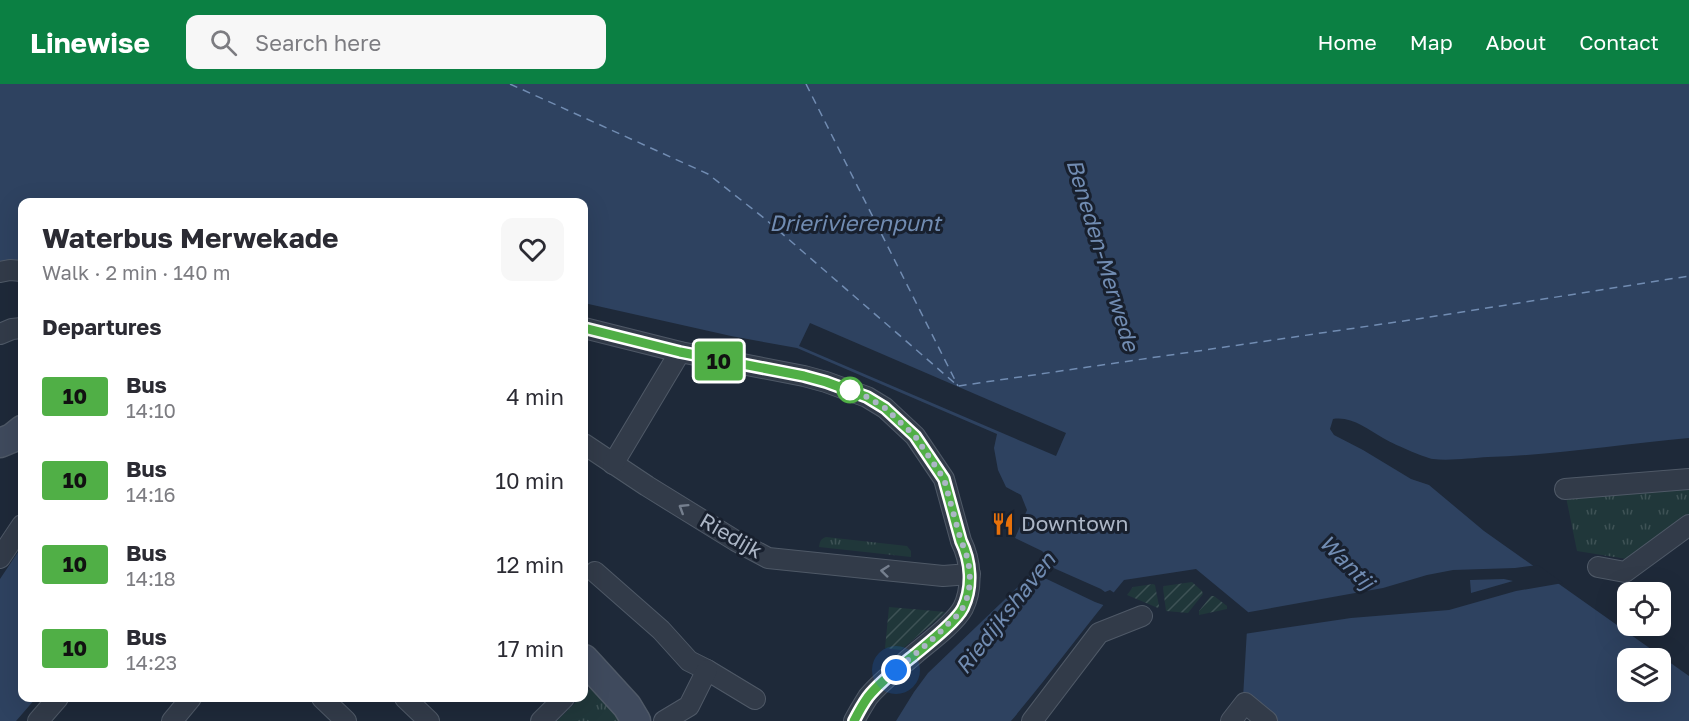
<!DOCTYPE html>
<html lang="en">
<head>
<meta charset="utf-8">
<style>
  body { margin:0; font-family:"Golos Text",sans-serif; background:#f7f7f7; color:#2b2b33; height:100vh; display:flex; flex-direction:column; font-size:22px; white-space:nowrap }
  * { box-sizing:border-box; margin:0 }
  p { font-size:20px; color:#7c7c81 }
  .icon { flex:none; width:33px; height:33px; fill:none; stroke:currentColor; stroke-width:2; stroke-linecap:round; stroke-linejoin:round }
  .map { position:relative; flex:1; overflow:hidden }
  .panel { position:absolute; left:18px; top:114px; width:570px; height:504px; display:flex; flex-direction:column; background:#fff; border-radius:12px; box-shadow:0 6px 24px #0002 }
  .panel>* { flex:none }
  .badge { padding:0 12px; border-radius:4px; font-size:21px; line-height:39px }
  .tools { position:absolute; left:1617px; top:498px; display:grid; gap:12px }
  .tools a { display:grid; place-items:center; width:54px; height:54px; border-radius:12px; background:#fff; box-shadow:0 6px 24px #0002; font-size:30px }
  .you { position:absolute; width:30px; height:30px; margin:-15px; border:4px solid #fff; border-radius:50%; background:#1a73e8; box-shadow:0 0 0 9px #1a73e833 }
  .map>.badge { position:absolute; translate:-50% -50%; box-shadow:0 0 0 3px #fff }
  h2 { padding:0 24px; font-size:22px; line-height:54px }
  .round { display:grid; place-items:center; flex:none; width:63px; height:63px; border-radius:12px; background:#f7f7f7 }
  .summary { display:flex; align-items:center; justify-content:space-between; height:102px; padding:0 24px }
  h1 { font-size:28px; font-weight:700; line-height:45px }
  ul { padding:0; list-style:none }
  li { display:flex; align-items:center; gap:18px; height:84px; padding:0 24px }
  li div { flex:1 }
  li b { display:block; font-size:22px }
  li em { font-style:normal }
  li .badge { min-width:66px; font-weight:700; text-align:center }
  header { display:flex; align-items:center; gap:36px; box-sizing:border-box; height:84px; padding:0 30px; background:#0b8043; color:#fff }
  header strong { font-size:28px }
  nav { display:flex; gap:33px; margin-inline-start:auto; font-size:21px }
  .search { width:420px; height:54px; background:#f7f7f7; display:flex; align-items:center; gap:15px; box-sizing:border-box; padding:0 21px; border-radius:12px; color:#7c7c81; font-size:22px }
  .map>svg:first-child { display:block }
  .grass { fill:url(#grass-tufts) }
  .garden { fill:url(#garden-furrows) }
  .water { fill:#2e4260; fill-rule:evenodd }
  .pier { fill:#1e2939; fill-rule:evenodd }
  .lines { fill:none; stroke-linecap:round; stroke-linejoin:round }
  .ferry { stroke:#718cb2; stroke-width:1.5; stroke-dasharray:8 6; stroke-linecap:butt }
  .street-casing { stroke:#4f5967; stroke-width:22 }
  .secondary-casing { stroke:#4f5967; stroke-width:31 }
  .street { stroke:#323b49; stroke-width:20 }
  .secondary { stroke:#3f4a5d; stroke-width:28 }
  .oneway { stroke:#757f8e }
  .line-casing { stroke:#fff; stroke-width:14 }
  .line { stroke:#50af46; stroke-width:9 }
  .walk { stroke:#acb6c6; stroke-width:6; stroke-dasharray:0 10.8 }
  .stop-dot { fill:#fff; stroke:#50af46; stroke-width:3 }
  .labels { text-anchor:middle; stroke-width:6; stroke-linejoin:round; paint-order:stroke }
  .poi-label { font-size:21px; fill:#acb6c6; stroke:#18202e; text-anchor:start }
  .street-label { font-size:21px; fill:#acb6c6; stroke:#18202e }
  .water-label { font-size:22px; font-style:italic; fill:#718cb2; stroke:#18202e }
</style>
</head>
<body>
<header>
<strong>Linewise</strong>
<div class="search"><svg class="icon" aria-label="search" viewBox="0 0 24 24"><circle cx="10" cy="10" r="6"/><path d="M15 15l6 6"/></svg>Search here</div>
<nav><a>Home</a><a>Map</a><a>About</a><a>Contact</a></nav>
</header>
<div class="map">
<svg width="1689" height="637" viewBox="0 0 1689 637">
  <defs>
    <pattern id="grass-tufts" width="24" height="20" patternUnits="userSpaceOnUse" patternTransform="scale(1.5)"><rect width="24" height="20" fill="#20373a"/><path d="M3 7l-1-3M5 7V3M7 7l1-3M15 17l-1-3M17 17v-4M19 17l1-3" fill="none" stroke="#3e5255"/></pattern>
    <pattern id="garden-furrows" width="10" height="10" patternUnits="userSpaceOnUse" patternTransform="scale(1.5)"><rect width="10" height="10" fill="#20373a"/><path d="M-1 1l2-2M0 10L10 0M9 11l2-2" fill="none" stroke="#3e5255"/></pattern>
  </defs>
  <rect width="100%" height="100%" fill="#1e2939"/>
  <g class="grass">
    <polygon points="1689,401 1689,434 1633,476 1577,467 1566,413"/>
    <path d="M826,453L907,462L911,467V473L819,463C820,458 820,455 826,453Z"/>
    <polygon points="591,604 609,621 620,637 557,637 580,614 584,614 584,610"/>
  </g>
  <g class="garden">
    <polygon points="1192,498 1202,507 1203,510 1188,529 1166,527 1163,504 1164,502"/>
    <polygon points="1153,500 1155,501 1159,522 1158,524 1127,511 1133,503"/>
    <polygon points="1211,512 1214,512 1227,522 1227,525 1199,531 1199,527"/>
    <polygon points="889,523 946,528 901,566 885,564"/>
  </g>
  <g class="water">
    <path d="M0,0H1689V354C1622,360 1556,371 1488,373C1472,374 1449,377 1433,375C1425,374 1391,359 1383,354C1367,345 1352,332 1333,335L1330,345L1334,351L1363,366L1411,395L1429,401L1484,447L1689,592V637H1271L1243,614L1248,528L1196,485L1124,496C1085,542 1050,591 1011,637H896L914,608L928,589L1045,477V470L1042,467L1015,454L1027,426L1021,411L1006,403L998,386L994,364L997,350L797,264L731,252L584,219V118H22V176L0,180ZM1628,574H1660V608H1628Z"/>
    <polygon points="22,462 22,614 36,614 16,637 0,637 0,495"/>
  </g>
  <g class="pier">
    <polygon points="810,239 1066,349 1056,372 799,262"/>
    <polygon points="1040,478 1101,505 1105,508 1110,506 1116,510 1106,522 1095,518 1032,488 1034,484"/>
    <path d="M1538,481L1563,499L1516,507L1449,526L1351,534L1244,550V529L1383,504L1427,491L1453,486L1515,484ZM1504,495L1513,497L1471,509L1470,496Z"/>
  </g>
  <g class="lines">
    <g class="ferry">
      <polyline points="510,0 708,90 764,134 958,302 1424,234 1689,192"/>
      <polyline points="806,0 958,302"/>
    </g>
    <g class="street-casing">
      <g id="street">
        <polyline points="0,188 10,186 22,187"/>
        <path d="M584,244L680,268L804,292L826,298L867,313L885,324L915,352L944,395L961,457C971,477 973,504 963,524C955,539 929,558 916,569C900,583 881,597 868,613C863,621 858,629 854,637"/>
        <polyline points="0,250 12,245 22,244"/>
        <polyline points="584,360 647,402 736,457 768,474 943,492 970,490"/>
        <polyline points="613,380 680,268"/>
        <polyline points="1565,405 1689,395"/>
        <polyline points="0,474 22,441"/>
        <polyline points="1598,483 1625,488 1689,441"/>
        <polyline points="595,488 661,546 689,577 707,586 755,615"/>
        <polyline points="322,614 346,637"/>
        <polyline points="405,614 429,637"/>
        <polyline points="38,637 58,614"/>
        <polyline points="172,637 191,614"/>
        <polyline points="541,637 564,614"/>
        <polyline points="664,637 689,622 707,586"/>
        <polyline points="1032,637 1099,549 1142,532"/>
        <polyline points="1231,637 1245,619 1267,637"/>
      </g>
    </g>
    <g class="secondary-casing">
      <g id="secondary">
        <polyline points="0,359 12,354 22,346"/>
        <polyline points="584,575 627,622 636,637"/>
      </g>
    </g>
    <use href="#street" class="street"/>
    <use href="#secondary" class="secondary"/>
  </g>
  <defs><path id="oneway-chevron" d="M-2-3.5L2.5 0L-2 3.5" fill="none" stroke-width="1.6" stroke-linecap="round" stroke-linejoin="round" transform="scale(1.5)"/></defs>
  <g class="oneway">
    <use href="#oneway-chevron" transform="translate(683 424) rotate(-148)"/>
    <use href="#oneway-chevron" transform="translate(885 487) rotate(-174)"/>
  </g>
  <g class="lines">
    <g class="line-casing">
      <path id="line" d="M584,244L680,268L804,292L826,298L867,313L885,324L915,352L944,395L961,457C971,477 973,503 963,524C956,538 926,561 913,572C898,584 880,598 868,613C863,620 858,629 854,637"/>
    </g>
    <use href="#line" class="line"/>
    <path class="walk" d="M850,306H848L867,313L885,324L915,352L944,395L961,457C971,477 974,505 962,525C959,531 953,535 949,539C933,556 914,571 896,586"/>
  </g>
  <defs>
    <g id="restaurant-bare" transform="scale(1.8)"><path d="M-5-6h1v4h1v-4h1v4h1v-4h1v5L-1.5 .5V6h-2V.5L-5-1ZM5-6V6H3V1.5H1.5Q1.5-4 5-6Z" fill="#e8710a" stroke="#18202e" stroke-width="2.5" paint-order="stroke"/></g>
  </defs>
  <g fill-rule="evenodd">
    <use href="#restaurant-bare" x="1003" y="440"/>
  </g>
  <circle class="stop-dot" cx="850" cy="306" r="12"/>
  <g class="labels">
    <g class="poi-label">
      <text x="1021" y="447">Downtown</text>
    </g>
    <g class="street-label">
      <text transform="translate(731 452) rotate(30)" y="7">Riedijk</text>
    </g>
    <g class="water-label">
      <text x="855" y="147">Drierivierenpunt</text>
      <text transform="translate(1103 171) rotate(73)" y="8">Beneden-Merwede</text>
      <text transform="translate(1347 478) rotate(45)" y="8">Wantij</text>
      <text transform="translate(1005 529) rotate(-52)" y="8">Riedijkshaven</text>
    </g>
  </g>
</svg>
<div class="tools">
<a><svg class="icon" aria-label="locate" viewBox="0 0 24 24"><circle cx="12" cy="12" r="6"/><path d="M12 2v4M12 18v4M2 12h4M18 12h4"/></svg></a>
<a><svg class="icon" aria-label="layers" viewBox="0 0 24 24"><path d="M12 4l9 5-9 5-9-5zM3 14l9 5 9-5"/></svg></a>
</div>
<div class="you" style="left:896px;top:586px"></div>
<b class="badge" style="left:719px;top:277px;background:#50af46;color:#111">10</b>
<section class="panel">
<div class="summary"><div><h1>Waterbus Merwekade</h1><p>Walk · 2 min · 140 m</p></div><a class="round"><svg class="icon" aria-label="heart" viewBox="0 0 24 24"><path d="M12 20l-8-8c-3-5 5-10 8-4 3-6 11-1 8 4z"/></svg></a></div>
<h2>Departures</h2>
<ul>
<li><span class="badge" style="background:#50af46;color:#111">10</span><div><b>Bus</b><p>14:10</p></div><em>4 min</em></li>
<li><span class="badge" style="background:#50af46;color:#111">10</span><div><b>Bus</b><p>14:16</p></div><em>10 min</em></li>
<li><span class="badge" style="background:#50af46;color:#111">10</span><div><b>Bus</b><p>14:18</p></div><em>12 min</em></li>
<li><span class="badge" style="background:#50af46;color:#111">10</span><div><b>Bus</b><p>14:23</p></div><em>17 min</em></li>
</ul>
</section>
</div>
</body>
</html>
